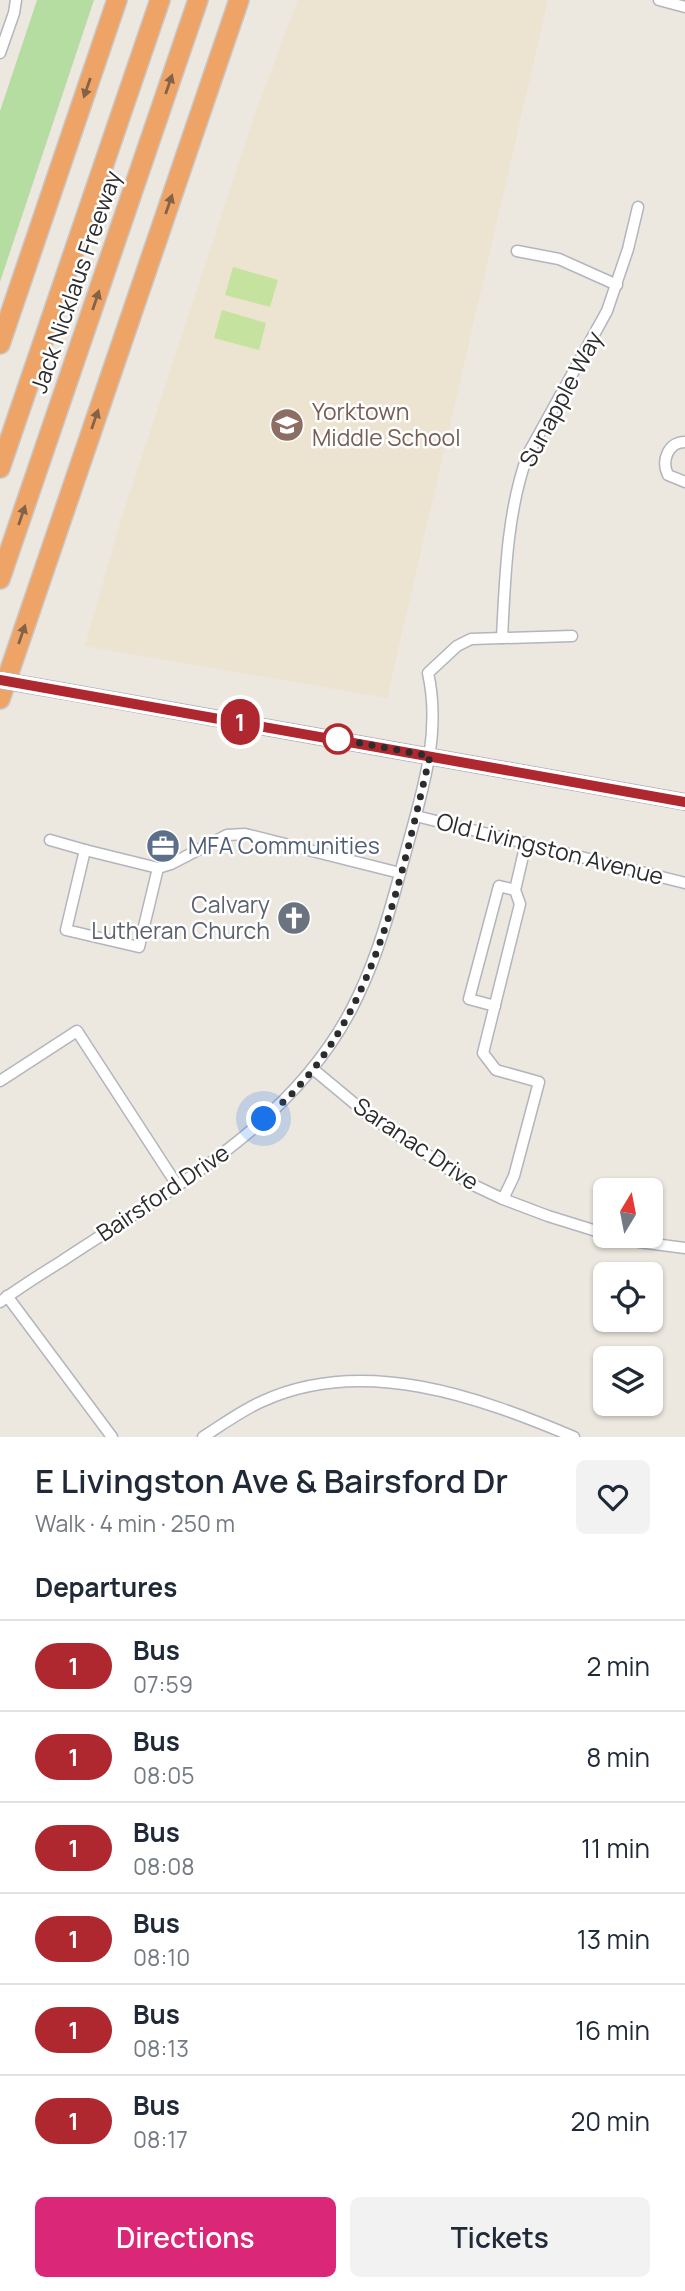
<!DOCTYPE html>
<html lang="en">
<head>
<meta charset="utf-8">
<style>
  body { margin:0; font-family:Manrope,sans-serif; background:#f2f2f3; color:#1f2937; height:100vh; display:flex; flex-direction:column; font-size:26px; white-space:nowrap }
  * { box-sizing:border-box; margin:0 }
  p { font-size:23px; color:#747a83 }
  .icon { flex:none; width:38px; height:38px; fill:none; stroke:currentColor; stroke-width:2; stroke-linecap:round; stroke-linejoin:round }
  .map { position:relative; height:1437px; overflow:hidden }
  .side { display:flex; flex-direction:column; background:#fff; flex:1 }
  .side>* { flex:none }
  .badge { padding:0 14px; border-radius:23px; font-size:24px; line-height:46px }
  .needle { width:46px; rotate:10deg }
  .fabs { position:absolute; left:593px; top:1178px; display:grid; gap:14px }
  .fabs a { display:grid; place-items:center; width:70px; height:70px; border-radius:10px; background:#fff; box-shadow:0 2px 5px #0004; font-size:35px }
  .you { position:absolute; width:35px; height:35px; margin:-18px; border:5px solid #fff; border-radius:50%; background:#1a73e8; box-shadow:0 0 0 10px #1a73e833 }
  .map>.badge { position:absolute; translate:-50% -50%; box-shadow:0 0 0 4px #fff }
  h2 { padding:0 35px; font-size:26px; line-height:63px }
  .round { display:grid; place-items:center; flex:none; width:74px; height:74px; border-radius:10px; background:#f2f2f3 }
  .overview { display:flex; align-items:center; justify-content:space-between; height:119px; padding:0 35px }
  h1 { font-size:33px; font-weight:600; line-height:52px }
  .action { display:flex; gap:14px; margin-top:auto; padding:14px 35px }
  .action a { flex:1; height:80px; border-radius:10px; background:#db2777; color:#fff; font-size:28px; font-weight:600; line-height:80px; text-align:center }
  .action a+a { background:#f2f2f3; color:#1f2937 }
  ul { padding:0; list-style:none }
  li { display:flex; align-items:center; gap:21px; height:91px; padding:0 35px; border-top:2px solid #e0e1e3 }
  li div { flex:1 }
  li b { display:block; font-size:26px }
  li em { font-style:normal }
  li .badge { min-width:77px; font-weight:700; text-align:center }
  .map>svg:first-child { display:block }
  .education { fill:#ece3d1 }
  .grass { fill:#b5dda1 }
  .pitch { fill:#c5e39e }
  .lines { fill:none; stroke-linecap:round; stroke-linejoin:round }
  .minor-casing { stroke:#b3b5be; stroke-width:13 }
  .secondary-casing { stroke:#b3b5be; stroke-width:18 }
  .motorway-casing { stroke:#c8c8c8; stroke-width:22 }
  .minor { stroke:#fff; stroke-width:10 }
  .secondary { stroke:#fff; stroke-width:16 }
  .motorway { stroke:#efa467; stroke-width:19 }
  .secondary-bridge-casing { stroke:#b3b5be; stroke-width:18; stroke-linecap:butt }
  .secondary-bridge { stroke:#fff; stroke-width:16 }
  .oneway { fill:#846247 }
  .line-casing { stroke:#fff; stroke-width:16 }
  .line { stroke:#af272f; stroke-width:10 }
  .walk { stroke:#2c2c2c; stroke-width:7; stroke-dasharray:0 12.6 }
  .stop-dot { fill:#fff; stroke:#af272f; stroke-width:3.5 }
  .labels { text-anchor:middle; stroke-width:5; stroke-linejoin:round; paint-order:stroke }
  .street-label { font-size:23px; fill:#2c2c2c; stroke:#fff }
  .education-label { font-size:23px; fill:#785e54; stroke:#fff; text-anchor:start }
  .service-label { font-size:23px; fill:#4e5e75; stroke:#fff; text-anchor:start }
  .worship-label { font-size:23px; fill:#5b616d; stroke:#fff; text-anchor:end }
</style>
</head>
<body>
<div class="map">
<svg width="685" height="1437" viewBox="0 0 685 1437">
  <rect width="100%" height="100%" fill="#ece7df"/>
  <polygon class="education" points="298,0 548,0 387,698 85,646 121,520 254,117"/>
  <polygon class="grass" points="37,0 94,0 0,282 0,111"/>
  <g class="pitch">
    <polygon points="233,267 278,280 270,307 225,295"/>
    <polygon points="222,310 266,323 259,350 214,338"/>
  </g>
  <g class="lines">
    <g class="minor-casing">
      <g id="minor">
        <polyline points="659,0 685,7"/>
        <polyline points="0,53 14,13 16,0"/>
        <polyline points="517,251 559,259 617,285"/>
        <path d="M685,442C668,442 661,461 668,475L685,482"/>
        <path d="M502,638C505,578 507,510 528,454L607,311L628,249L638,207"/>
        <polyline points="416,816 685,883"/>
        <polyline points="50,840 85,850"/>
        <polyline points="158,868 139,947 66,930 85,850 158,868 171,864 227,835 245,834 400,873"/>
        <polyline points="495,1006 469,999 499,886 515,890"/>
        <polyline points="313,1069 367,1114 469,1183 503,1199 548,1216 606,1234"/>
        <polyline points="0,1081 77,1031 177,1185"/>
        <polyline points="503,1199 514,1176 539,1082 496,1070 483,1053 520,904 515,890 526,843"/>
        <polyline points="610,1236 639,1242 685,1248"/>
        <polyline points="7,1296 112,1437"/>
        <path d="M0,1302C20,1287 41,1274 62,1261C172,1188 300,1121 358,996C380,950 392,903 405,855C421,795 442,735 428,673L457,646L471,639L572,636"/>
        <path d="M203,1437C222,1425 242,1410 263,1401C364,1355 479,1397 574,1437"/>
      </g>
    </g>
    <g class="secondary-casing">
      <polyline id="secondary" points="63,691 685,802"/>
    </g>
    <g class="motorway-casing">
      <g id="motorway">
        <polyline points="0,344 117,0"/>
        <polyline points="0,468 160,0"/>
        <polyline points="0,579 198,0"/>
        <polyline points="0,699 239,0"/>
      </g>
    </g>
    <use href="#minor" class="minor"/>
    <use href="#secondary" class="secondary"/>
    <use href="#motorway" class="motorway"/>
    <g class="secondary-bridge-casing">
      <polyline id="secondary-bridge" points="0,680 63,691"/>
    </g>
    <use href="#secondary-bridge" class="secondary-bridge"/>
  </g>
  <defs><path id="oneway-solid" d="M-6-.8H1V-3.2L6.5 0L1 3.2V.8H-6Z" transform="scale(1.75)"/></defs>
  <g class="oneway">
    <use href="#oneway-solid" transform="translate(169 84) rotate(-71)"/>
    <use href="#oneway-solid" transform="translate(87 88) rotate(109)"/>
    <use href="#oneway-solid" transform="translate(169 204) rotate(-71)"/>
    <use href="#oneway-solid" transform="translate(96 300) rotate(-71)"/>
    <use href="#oneway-solid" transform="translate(95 419) rotate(-71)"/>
    <use href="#oneway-solid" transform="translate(22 515) rotate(-71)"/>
    <use href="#oneway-solid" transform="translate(22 634) rotate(-71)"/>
  </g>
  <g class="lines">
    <g class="line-casing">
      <polyline id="line" points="0,680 685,802"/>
    </g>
    <use href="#line" class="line"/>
    <path class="walk" d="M264,1119C276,1108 289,1098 299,1086C379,998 403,868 430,756L338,739"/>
  </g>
  <defs>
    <g id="school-disc" transform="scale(1.75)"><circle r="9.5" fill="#8d6e63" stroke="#fff"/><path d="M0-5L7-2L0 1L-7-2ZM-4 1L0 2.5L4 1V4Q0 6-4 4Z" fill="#fff"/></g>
    <g id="office-disc" transform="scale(1.75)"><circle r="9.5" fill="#5c6f8a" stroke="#fff"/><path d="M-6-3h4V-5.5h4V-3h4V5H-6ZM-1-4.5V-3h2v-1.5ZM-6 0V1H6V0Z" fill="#fff"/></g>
    <g id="church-disc" transform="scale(1.75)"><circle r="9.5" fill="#6b7280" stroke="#fff"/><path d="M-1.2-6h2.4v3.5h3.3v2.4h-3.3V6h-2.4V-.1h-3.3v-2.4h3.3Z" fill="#fff"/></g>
  </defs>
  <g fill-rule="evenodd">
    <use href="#school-disc" x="287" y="425"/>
    <use href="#office-disc" x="163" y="846"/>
    <use href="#church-disc" x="294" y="918"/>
  </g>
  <circle class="stop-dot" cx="338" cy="739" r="14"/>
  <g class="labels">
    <g class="street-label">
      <text transform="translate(76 282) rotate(-71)" y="8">Jack Nicklaus Freeway</text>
      <text transform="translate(561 399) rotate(-62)" y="8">Sunapple Way</text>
      <text transform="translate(550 849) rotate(14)" y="8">Old Livingston Avenue</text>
      <text transform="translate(416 1144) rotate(34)" y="8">Saranac Drive</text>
      <text transform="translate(163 1193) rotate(-34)" y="8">Bairsford Drive</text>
    </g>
    <g class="education-label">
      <text x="312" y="420">Yorktown<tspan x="312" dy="26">Middle School</tspan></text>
    </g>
    <g class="service-label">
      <text x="188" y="854">MFA Communities</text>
    </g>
    <g class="worship-label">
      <text x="270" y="913">Calvary<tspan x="270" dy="26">Lutheran Church</tspan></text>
    </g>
  </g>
</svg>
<div class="fabs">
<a><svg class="needle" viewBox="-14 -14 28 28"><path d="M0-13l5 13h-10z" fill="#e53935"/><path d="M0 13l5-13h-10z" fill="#747a83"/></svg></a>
<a><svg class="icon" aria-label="locate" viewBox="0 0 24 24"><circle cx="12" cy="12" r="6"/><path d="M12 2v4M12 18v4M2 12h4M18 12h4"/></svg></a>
<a><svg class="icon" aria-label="layers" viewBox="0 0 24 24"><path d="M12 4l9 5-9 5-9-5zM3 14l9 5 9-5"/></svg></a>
</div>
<div class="you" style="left:264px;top:1119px"></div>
<b class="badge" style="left:240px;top:722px;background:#af272f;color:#fff">1</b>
</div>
<section class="side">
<div class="overview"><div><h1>E Livingston Ave &amp; Bairsford Dr</h1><p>Walk · 4 min · 250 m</p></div><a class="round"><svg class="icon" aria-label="heart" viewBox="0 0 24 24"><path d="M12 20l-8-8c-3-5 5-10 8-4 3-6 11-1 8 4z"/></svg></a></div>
<h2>Departures</h2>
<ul>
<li><span class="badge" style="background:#af272f;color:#fff">1</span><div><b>Bus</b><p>07:59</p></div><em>2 min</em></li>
<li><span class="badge" style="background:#af272f;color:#fff">1</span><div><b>Bus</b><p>08:05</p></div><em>8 min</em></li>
<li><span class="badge" style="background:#af272f;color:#fff">1</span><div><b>Bus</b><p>08:08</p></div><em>11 min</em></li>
<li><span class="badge" style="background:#af272f;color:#fff">1</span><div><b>Bus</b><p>08:10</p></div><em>13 min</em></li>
<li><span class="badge" style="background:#af272f;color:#fff">1</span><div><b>Bus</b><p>08:13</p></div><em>16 min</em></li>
<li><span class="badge" style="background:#af272f;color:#fff">1</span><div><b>Bus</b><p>08:17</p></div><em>20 min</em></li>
</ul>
<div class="action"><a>Directions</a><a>Tickets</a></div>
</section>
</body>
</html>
